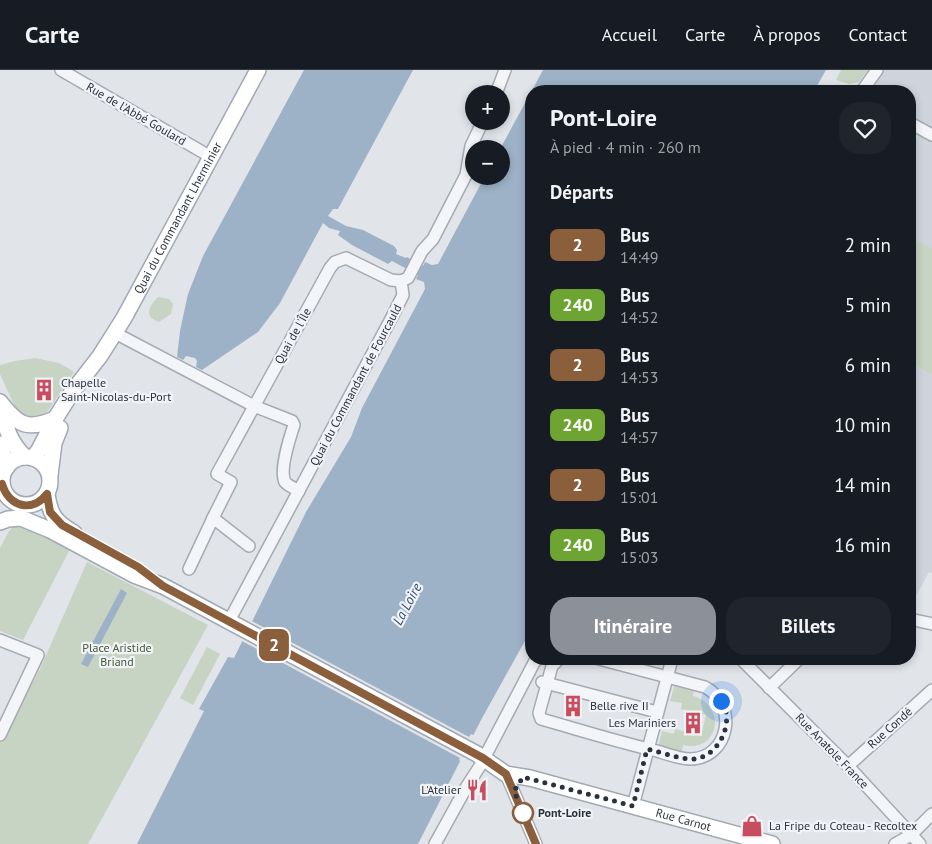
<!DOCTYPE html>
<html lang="fr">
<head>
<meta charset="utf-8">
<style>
  body { margin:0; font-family:"PT Sans",sans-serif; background:#20242c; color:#f1f3f6; height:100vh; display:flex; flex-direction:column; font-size:19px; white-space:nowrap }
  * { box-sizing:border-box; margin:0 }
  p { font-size:16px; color:#9ea1a6 }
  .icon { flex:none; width:28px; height:28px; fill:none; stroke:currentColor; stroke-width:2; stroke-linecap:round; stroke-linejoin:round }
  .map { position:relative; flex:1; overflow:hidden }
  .panel { position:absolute; left:525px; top:15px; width:391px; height:580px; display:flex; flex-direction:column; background:#171b24; border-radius:20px; box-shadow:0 2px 8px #0003 }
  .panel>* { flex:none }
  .badge { padding:0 10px; border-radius:8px; font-size:18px; line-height:32px }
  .tools { position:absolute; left:465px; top:15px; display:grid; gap:10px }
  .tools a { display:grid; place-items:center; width:45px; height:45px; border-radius:50%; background:#171b24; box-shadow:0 2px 8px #0003; font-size:25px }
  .you { position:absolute; width:25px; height:25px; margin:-12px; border:4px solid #fff; border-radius:50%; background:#1a73e8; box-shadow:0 0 0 8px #1a73e833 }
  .map>.badge { position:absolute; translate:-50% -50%; box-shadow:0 0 0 2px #fff }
  h2 { padding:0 25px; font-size:19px; line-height:45px }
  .round { display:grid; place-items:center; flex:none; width:52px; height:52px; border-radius:20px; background:#20242c }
  .overview { display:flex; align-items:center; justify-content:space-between; height:85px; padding:0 25px }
  h1 { font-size:24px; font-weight:700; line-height:38px }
  .button { display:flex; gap:10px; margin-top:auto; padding:10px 25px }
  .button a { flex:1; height:58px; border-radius:20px; background:#8c9099; color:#fff; font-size:20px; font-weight:700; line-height:58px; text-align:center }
  .button a+a { background:#20242c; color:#f1f3f6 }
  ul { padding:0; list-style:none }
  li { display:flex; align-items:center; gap:15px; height:60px; padding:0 25px }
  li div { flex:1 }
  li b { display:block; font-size:19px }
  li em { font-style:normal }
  li .badge { min-width:55px; font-weight:700; text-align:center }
  header { display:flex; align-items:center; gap:30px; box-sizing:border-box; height:70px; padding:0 25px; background:#171b24; border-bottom:1px solid #363941 }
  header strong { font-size:24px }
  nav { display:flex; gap:28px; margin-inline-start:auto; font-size:18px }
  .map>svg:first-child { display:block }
  .built { fill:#cfd3db }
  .green { fill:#c7d3c3 }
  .water { fill:#9eb2c7 }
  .pier { fill:#e1e4e9 }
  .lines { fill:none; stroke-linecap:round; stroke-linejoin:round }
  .minor-casing { stroke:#a6abb3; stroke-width:14 }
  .major-casing { stroke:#a1a9b4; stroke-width:18 }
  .minor { stroke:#f4f5f8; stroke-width:11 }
  .major { stroke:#fff; stroke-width:15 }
  .line-casing { stroke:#fff; stroke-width:11 }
  .line { stroke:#8b5e3c; stroke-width:8 }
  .walk { stroke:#2a3240; stroke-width:5; stroke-dasharray:0 9 }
  .stop-dot { fill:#fff; stroke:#8b5e3c; stroke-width:2.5 }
  .labels { text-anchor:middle; stroke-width:4.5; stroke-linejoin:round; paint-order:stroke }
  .street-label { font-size:12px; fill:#2a3240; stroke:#f1f3f7 }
  .poi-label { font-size:12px; fill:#2a3240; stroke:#f1f3f7; text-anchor:start }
  .park-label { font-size:12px; fill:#3f5b38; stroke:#f1f3f7 }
  .stop-label { font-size:12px; font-weight:bold; fill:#2a3240; stroke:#f1f3f7; text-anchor:start }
  .water-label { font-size:14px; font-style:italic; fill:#365172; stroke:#f1f3f7 }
</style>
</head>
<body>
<header>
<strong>Carte</strong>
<nav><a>Accueil</a><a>Carte</a><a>À propos</a><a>Contact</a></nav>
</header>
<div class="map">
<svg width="932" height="774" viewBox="0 0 932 774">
  <rect width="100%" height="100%" fill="#e1e4e9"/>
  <g class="built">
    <polygon points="884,0 932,0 932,178 910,166 910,87 921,56 910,50 910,21 872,21"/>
    <polygon points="910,293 932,305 932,503 929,502 910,537"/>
  </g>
  <g class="green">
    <polygon points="841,0 868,0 859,12 849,14 836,10"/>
    <polygon points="910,166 932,178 932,305 910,293"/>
    <path d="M158,227L169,229L173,234L171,244L159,252C143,247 149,236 158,227Z"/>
    <polygon points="35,288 59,293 74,302 47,342 40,346 30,346 24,345 16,339 0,304 0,295 15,291"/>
    <polygon points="15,455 26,456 70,479 23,570 0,561 0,478 9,461"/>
    <polygon points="87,492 208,555 88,774 0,774 0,673 40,599"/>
    <polygon points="207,577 220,584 193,635 180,628"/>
    <path d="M675,614L694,620L693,626C728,635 719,684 683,675L681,684L658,678L662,661L674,664L675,659L701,666L706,645L681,639L682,633L670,631Z"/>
  </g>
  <g class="water">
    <polygon points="304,0 413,0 338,139 333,139 328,146 346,156 363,160 394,176 397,180 396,184 406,188 407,187 423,196 425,192 432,195 438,194 485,106 501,106 501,79 500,79 543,0 826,0 814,21 531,21 531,560 481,650 418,774 137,774 204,641 199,639 228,587 234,588 306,442 351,367 362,338 425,219 424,212 416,209 418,205 392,191 388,194 352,175 338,165 340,161 329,158 323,153 280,233 258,262 202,300 196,297 197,291 195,288 186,286 183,290 177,287 180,261 188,224 203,186"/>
    <polygon points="121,519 127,523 88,597 81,594"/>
  </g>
  <polygon class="pier" points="250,550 469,667 471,664 475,666 462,692 459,690 460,688 240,570"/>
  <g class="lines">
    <g class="minor-casing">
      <g id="minor">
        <polyline points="61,0 211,87"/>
        <polyline points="862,21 877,0"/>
        <polyline points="496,24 505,0"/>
        <polyline points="910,53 932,65"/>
        <polyline points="401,211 408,208 422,181 433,169 466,105 471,76 483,51"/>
        <path d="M115,263L254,336L292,351L294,355C290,367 279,400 285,412C288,416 295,418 299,421"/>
        <polyline points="0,415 2,415"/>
        <polyline points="249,476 213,448 231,412 217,404 330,198 335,192 346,188 391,210 401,211"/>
        <polyline points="189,499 213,448"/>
        <polyline points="910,549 932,554"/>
        <polyline points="229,551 392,247 403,225 401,211"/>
        <polyline points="0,570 38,585 0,665"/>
        <path d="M559,589L552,596L539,643L541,649C580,660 618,672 657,681C667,684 680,689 691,689C729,688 739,635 705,617L599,589"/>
        <polyline points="741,589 848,696 920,774"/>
        <polyline points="542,612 657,642"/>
        <polyline points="769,618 799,589"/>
        <polyline points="848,696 932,620"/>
        <polyline points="506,704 536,774"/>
        <polyline points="633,736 672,589"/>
        <polyline points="435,774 467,716 480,696 536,589"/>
        <polyline points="895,774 911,765 932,744"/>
      </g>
    </g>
    <g class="major-casing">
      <g id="major">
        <path d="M0,332C18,355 27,361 55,349"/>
        <path d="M0,340C7,359 10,373 25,387"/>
        <polyline points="0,374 7,397"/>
        <circle cx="26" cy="411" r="24"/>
        <path id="s1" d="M33,388L39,380L55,349L72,322L100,286L124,248L258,0"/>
        <polyline points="50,405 54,373 60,358"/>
        <path d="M47,424C50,445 55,452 74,463"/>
        <path id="s2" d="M0,452L8,449L21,448L50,460L134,505L163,516L477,684L506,704L530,708L772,774"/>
      </g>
    </g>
    <use href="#minor" class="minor"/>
    <use href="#major" class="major"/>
  </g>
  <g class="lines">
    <g class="line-casing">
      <path id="line" d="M0,415L2,414C9,437 32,443 47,424L50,442L62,455L138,497L163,516L483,688L506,704L536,774"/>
    </g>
    <use href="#line" class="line"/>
    <path class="walk" d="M523,743L514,721L523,707L633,736L647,679C661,682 676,688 690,689C713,690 730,664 726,642C725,638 722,634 721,631"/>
  </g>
  <defs>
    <g id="building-bare" transform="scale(1.725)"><path d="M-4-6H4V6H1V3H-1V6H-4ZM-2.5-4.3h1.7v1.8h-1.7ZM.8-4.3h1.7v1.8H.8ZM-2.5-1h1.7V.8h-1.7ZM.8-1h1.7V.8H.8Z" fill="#c84d5f" stroke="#f1f3f7" stroke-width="2.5" paint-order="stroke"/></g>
    <g id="restaurant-bare" transform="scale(1.725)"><path d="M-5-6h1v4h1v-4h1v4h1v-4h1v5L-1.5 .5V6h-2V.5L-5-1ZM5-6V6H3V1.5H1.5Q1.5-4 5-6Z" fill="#c84d5f" stroke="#f1f3f7" stroke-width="2.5" paint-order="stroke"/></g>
    <g id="shop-bare" transform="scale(1.725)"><path d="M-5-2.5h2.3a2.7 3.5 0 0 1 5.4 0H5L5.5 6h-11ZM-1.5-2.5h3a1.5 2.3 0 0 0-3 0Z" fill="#c84d5f" stroke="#f1f3f7" stroke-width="2.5" paint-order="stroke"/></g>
  </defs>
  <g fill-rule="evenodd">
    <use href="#building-bare" x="44" y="320"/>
    <use href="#building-bare" x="573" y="636"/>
    <use href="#building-bare" x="693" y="653"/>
    <use href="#restaurant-bare" x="477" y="720"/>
    <use href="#shop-bare" x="752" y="756"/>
  </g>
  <circle class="stop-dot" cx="523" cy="743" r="10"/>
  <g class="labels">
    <g class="street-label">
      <text transform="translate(136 44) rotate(30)" y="4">Rue de l'Abbé Goulard</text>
      <text dy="4" stroke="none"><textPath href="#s1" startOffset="281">Quai du Commandant Lherminier</textPath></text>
      <text transform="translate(293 266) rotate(-61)" y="4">Quai de l'Île</text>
      <text transform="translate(356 315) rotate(-62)" y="4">Quai du Commandant de Fourcauld</text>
      <text transform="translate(890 658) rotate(-42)" y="4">Rue Condé</text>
      <text transform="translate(832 681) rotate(46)" y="4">Rue Anatole France</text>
      <text dy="4" stroke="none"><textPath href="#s2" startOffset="754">Rue Carnot</textPath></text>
    </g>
    <g class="poi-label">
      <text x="61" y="317">Chapelle<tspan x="61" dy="14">Saint-Nicolas-du-Port</tspan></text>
      <text x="590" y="640">Belle rive II</text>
      <text x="676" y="657" text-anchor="end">Les Mariniers</text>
      <text x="461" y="724" text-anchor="end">L'Atelier</text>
      <text x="769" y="760">La Fripe du Coteau - Recoltex</text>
    </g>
    <g class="park-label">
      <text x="117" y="582">Place Aristide<tspan x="117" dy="14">Briand</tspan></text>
    </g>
    <g class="stop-label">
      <text x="538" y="747">Pont-Loire</text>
    </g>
    <g class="water-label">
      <text transform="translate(407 534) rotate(-62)" y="5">La Loire</text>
    </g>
  </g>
</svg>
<div class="tools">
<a>+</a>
<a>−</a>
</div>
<div class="you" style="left:721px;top:631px"></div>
<b class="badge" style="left:274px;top:575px;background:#8b5e3c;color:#fff">2</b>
<section class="panel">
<div class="overview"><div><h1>Pont-Loire</h1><p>À pied · 4 min · 260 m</p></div><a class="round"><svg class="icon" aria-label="heart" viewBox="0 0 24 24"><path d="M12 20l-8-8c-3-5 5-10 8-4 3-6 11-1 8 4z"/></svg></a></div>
<h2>Départs</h2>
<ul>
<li><span class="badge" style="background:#8b5e3c;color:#fff">2</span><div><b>Bus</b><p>14:49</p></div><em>2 min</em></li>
<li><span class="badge" style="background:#6da432;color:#fff">240</span><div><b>Bus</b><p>14:52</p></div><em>5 min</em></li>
<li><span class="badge" style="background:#8b5e3c;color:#fff">2</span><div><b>Bus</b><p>14:53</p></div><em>6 min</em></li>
<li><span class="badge" style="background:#6da432;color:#fff">240</span><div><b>Bus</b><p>14:57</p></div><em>10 min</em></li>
<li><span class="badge" style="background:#8b5e3c;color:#fff">2</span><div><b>Bus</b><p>15:01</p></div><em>14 min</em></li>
<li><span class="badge" style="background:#6da432;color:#fff">240</span><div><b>Bus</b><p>15:03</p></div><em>16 min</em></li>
</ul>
<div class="button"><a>Itinéraire</a><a>Billets</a></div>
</section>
</div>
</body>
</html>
